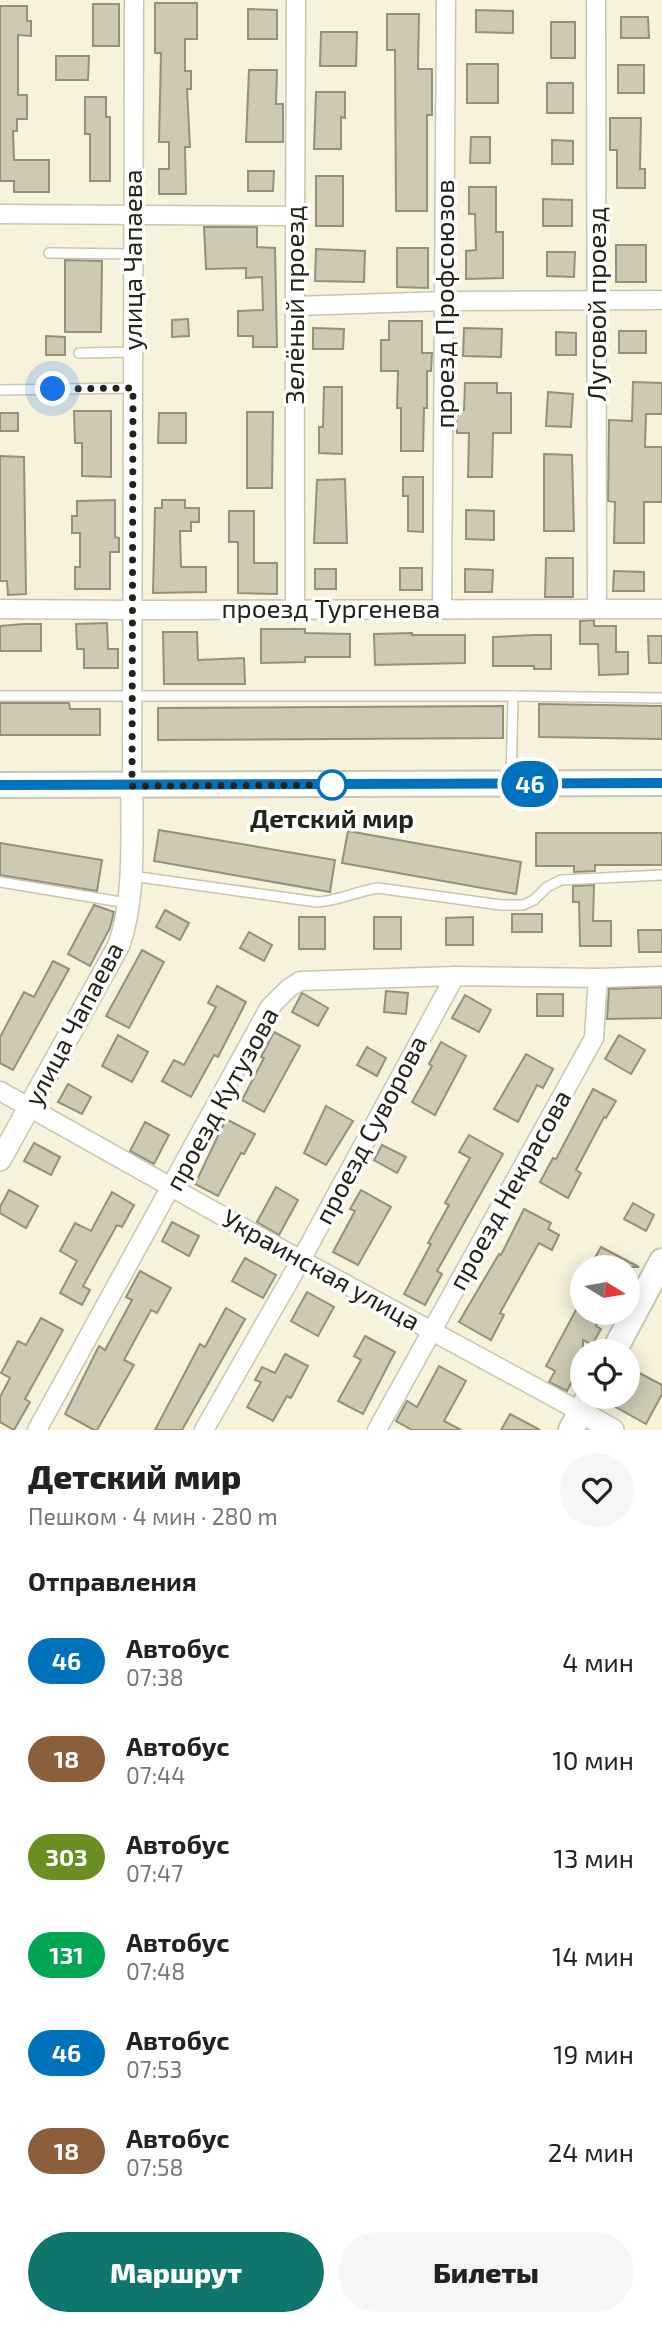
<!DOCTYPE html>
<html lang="ru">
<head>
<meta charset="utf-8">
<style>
  body { margin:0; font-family:"Exo 2",sans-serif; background:#f6f6f6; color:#222; height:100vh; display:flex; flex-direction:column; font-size:26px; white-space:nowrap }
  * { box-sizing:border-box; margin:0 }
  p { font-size:23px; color:#767676 }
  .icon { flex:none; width:38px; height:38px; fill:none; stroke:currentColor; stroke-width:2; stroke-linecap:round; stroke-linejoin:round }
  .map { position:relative; height:1430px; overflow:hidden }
  .sheet { display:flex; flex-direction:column; background:#fff; flex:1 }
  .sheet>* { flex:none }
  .badge { padding:0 14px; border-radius:23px; font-size:24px; line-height:46px }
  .needle { width:46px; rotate:101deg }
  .fabs { position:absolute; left:570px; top:1255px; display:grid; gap:14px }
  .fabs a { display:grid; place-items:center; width:70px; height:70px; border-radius:50%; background:#fff; box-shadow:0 4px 18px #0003; font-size:35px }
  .you { position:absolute; width:35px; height:35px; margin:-18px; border:5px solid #fff; border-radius:50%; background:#1a73e8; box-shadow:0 0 0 10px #1a73e833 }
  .map>.badge { position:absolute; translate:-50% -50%; box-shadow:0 0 0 4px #fff }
  h2 { padding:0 28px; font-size:26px; line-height:63px }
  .round { display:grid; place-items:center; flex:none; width:74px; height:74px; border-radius:37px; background:#f6f6f6 }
  .overview { display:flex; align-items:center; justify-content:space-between; height:119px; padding:0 28px }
  h1 { font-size:33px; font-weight:800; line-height:52px }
  .button { display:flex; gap:14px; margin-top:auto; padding:14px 28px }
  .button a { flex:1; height:80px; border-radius:42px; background:#0f766e; color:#fff; font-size:28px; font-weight:800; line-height:80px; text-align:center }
  .button a+a { background:#f6f6f6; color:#222 }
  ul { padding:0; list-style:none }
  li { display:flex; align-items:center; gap:21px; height:98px; padding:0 28px }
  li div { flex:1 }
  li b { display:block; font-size:26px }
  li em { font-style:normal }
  li .badge { min-width:77px; font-weight:700; text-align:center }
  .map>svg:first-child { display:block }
  .building { fill:#cdc9b2; stroke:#94907b; stroke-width:2 }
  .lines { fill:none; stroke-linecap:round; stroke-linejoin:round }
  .service-casing { stroke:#c9c6af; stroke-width:12 }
  .minor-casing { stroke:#c9c6af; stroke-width:21 }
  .tertiary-casing { stroke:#c9c6af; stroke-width:24 }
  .secondary-casing { stroke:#c9c6af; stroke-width:28 }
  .service { stroke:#fff; stroke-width:9 }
  .minor { stroke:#fff; stroke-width:18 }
  .tertiary { stroke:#fff; stroke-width:21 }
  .secondary { stroke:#fff; stroke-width:24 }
  .line-casing { stroke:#fff; stroke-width:16 }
  .line { stroke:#0072bc; stroke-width:10 }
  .walk { stroke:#24231a; stroke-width:7; stroke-dasharray:0 12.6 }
  .stop-dot { fill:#fff; stroke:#0072bc; stroke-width:3.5 }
  .labels { text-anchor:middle; stroke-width:7; stroke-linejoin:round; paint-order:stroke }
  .street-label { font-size:26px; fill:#24231a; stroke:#fff }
  .stop-label { font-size:26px; font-weight:bold; fill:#24231a; stroke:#fff }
</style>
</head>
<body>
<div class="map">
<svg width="662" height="1430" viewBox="0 0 662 1430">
  <rect width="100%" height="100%" fill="#f6f2db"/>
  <g class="building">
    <polygon points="155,3 197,3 197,39 185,39 185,71 191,71 191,89 187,89 190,147 185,147 186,194 159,194 159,169 169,169 169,142 159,142 161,53 155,53"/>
    <rect x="93" y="4" width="26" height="42"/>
    <polygon points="0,6 27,6 27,21 31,21 31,36 18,35 18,95 27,95 27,119 17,119 17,131 13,131 14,160 49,160 49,192 14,192 14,181 0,181"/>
    <polygon points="248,9 277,10 277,39 248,39"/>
    <polygon points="476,10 513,11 513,33 476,32"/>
    <polygon points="387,14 419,14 418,69 432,69 432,115 427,115 427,211 396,211 395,50 387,50"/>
    <polygon points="621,17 648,17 649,38 621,38"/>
    <rect x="551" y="22" width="24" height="36"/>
    <polygon points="321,32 357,32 356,66 320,66"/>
    <polygon points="56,56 89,56 88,80 56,80"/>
    <rect x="467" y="64" width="31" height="39"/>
    <rect x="618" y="65" width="26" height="28"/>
    <polygon points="249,70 277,70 276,104 283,104 283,142 246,142"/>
    <rect x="547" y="83" width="26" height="30"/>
    <polygon points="316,92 345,92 345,118 341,117 341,149 314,149"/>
    <polygon points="85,97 106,97 106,117 110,117 110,181 90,181 90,134 85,134"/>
    <polygon points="610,118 641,118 640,169 645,169 645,188 617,188 617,150 610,150"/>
    <polygon points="471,137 490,137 490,163 470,163"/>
    <polygon points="552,140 573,141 573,164 552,164"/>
    <polygon points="248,171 274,171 273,191 248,191"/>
    <rect x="316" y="176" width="27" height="50"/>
    <polygon points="469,187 496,187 496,232 503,232 503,278 466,279 466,251 476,250 475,214 469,214"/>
    <polygon points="543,199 572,200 572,226 543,226"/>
    <polygon points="204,227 257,227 257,247 275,248 277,347 253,347 253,336 238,336 238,311 263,310 262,277 246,278 246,268 206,269"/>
    <rect x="616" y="245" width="30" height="37"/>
    <polygon points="397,248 428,248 428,288 397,287"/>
    <polygon points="316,249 365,251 364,282 315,281"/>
    <polygon points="547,252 575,252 574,277 547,276"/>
    <polygon points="65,260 102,261 101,332 65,332"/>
    <polygon points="188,319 189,336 172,337 172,320"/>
    <polygon points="389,321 422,321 422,353 432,353 431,371 427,371 427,408 424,408 423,451 401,451 401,408 397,408 398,371 381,371 381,340 389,340"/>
    <polygon points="313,328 344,329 343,349 313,349"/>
    <polygon points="464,328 502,329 501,357 463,356"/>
    <rect x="619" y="331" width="27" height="22"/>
    <polygon points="556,332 576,333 576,355 556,355"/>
    <polygon points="46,336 65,337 65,355 46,355"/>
    <polygon points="633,382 662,383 662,414 646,414 645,447 662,447 662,502 644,502 644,543 614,543 615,502 608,501 609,420 632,421"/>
    <polygon points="465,383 497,383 497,393 511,393 511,433 493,433 492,477 468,477 469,433 457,433 456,410 464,410"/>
    <polygon points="324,387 342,387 342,454 319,453 319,427 323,427"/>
    <polygon points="548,392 573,394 571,427 546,426"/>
    <polygon points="74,411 111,411 111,477 82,476 82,443 75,443"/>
    <polygon points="247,412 273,412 272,488 247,488"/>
    <rect x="0" y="413" width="18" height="18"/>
    <polygon points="159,413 186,413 186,443 158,443"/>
    <polygon points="544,454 572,455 574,531 544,531"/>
    <polygon points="0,456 24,457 26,594 8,595 7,581 0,581"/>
    <polygon points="403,477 423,477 423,532 408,531 408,496 403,496"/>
    <polygon points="345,479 347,543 314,543 317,480"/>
    <polygon points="115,500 115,537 119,538 119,552 110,552 110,589 75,589 75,567 80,567 80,533 72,533 72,516 77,516 77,501"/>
    <polygon points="162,500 185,500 185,508 199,508 199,522 191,522 191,531 180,531 181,567 206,567 206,592 153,593 155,508 162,508"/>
    <polygon points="466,510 494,511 494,540 466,539"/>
    <polygon points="229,511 254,511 254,563 277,563 277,594 238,593 238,542 229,542"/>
    <polygon points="546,558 573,558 573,597 545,597"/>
    <rect x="400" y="568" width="22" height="22"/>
    <rect x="315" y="569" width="21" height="20"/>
    <polygon points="465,569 493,570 492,592 465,592"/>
    <polygon points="614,571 644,572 644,591 613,591"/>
    <polygon points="594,620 594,626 616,626 616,652 628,652 628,674 599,675 598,644 580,644 580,621"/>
    <polygon points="107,623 108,649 118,649 118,668 84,668 84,649 77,649 76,624"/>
    <polygon points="24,624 41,624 41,651 0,651 0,626"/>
    <polygon points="261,629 305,629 305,633 350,634 350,657 305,657 305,662 261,663"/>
    <polygon points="163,632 197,632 198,660 244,658 245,684 164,684"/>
    <polygon points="412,633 412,635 465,635 465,663 375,665 374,634"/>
    <polygon points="534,635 551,635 551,669 534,669 534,666 493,666 493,637"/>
    <polygon points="648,636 662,636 662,663 649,663"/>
    <polygon points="0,703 69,703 70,709 100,709 100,735 0,735"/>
    <polygon points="539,704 662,706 662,739 539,737"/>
    <polygon points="503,706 503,738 158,740 158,708"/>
    <polygon points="159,830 335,860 330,892 154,861"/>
    <polygon points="348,831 521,862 516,894 342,863"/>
    <polygon points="536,833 662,833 662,865 595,865 595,871 574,872 574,866 536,866"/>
    <polygon points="0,843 102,860 97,891 0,875"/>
    <polygon points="594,885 593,921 611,921 611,946 580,946 579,902 573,902 573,886"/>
    <polygon points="94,905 114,912 110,928 90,966 68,954"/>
    <polygon points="165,910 189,923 180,940 156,927"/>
    <rect x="512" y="914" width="30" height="18"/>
    <rect x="299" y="917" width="26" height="32"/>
    <rect x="374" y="917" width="27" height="32"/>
    <polygon points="473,917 473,945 446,945 446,918"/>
    <polygon points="638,930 662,930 662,952 639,952"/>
    <polygon points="249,932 272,945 264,961 240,948"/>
    <polygon points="142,950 164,962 129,1028 106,1016"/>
    <polygon points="53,961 69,969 13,1070 0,1063 0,1037 24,992 34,997"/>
    <polygon points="217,986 246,1002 218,1057 214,1055 191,1097 162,1081 174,1060 184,1065 216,1007 208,1003"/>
    <polygon points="662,987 662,1018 607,1019 609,989"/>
    <polygon points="386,991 408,993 406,1014 384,1012"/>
    <polygon points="302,993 328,1008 318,1026 292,1012"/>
    <rect x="537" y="994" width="26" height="22"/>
    <polygon points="465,995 491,1010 479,1032 452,1018"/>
    <polygon points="274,1032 300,1046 264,1112 242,1100 264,1058 261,1057"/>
    <polygon points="118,1035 148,1052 132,1082 102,1066"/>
    <polygon points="619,1035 645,1050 631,1074 605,1059"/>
    <polygon points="441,1042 466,1056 435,1115 412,1102 432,1066 429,1064"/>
    <polygon points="367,1047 386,1058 377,1076 357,1065"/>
    <polygon points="526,1054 553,1069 543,1088 537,1085 518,1122 494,1109"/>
    <polygon points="68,1084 91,1097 82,1114 58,1102"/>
    <polygon points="593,1089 616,1101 606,1118 604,1117 576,1170 581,1173 568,1198 540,1182 553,1158 556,1159"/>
    <polygon points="326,1106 353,1121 326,1165 304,1153"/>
    <polygon points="226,1119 255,1134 244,1154 241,1153 218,1196 195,1184"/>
    <polygon points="145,1122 169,1135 154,1164 130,1151"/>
    <polygon points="469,1135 503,1154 437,1271 442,1274 425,1305 404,1294 431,1244 428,1243 449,1205 445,1203 470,1158 459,1152"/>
    <polygon points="34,1143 60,1157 51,1175 24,1161"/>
    <polygon points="382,1145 406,1157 397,1173 374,1160"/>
    <polygon points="276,1187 298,1200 279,1235 257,1222"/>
    <polygon points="9,1190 38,1206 26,1228 0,1213 0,1207"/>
    <polygon points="361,1190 391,1207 358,1265 333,1252 355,1211 350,1209"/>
    <polygon points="112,1192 134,1205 122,1227 117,1225 83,1286 90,1290 82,1305 60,1293 77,1261 60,1251 75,1223 91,1231"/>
    <polygon points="633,1203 654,1215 646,1231 624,1219"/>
    <polygon points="524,1209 551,1223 548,1229 559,1235 552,1250 539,1243 500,1313 504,1315 491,1340 459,1322 499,1254 501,1255"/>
    <polygon points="172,1222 199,1236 189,1256 162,1241"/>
    <polygon points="601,1247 639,1267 604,1267 593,1261"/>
    <polygon points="245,1258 276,1275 263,1298 232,1281"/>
    <polygon points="140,1271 171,1288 157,1313 151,1310 124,1360 134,1365 97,1430 94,1430 65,1414 99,1346 105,1350 132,1300 126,1297"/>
    <polygon points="307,1292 334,1307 318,1336 291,1321"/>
    <polygon points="226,1308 245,1319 182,1430 155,1430 200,1344 205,1347"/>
    <polygon points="577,1308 599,1320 596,1326 601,1329 592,1345 583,1340 583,1360 567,1391 549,1382 555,1371 546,1366"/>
    <polygon points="41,1318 63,1330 25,1399 30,1402 14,1430 0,1422 0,1397 10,1378 1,1373 18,1341 26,1345"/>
    <polygon points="365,1336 395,1352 363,1414 338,1401 361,1360 354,1356"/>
    <polygon points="285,1354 308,1366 291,1398 287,1396 273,1421 247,1407 261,1382 255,1380 262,1367 275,1373"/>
    <polygon points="439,1366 466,1381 444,1421 461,1430 412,1430 396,1421 407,1401 417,1407"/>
    <polygon points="628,1367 662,1385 662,1394 646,1424 603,1400 604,1396 628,1396"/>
    <polygon points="510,1414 540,1430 501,1430"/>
  </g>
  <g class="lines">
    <g class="service-casing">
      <g id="service">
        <polyline points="49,253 133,254"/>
        <polyline points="79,353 133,352"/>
        <polyline points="0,390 133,388"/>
        <polyline points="0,696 513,696 511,783"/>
        <polyline points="513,696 662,698"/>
        <path d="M132,876L317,902C338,901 357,891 378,888L501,905H523L534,900L547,887L561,880L662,875"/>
        <polyline points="0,882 127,903"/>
      </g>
    </g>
    <g class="minor-casing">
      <g id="minor">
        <polyline points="596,0 597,609"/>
        <polyline points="0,214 293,216"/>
        <polyline points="296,306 446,301 662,300"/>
        <polyline points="0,609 133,610 662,609"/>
        <path d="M295,609C295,406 294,203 296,0"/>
        <polyline points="442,609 446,0"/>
        <polyline points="132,786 134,0"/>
        <polyline points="0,1091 301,1260 581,1412"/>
        <polyline points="37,1430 269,1008 289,988 300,981 455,976 598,978 662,976"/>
        <polyline points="204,1430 301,1260 455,976"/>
        <polyline points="377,1430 594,1038 598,978"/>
      </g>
    </g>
    <g class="tertiary-casing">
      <g id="tertiary">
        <path d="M0,1160L119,945C136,895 131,838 132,786"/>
        <polyline points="581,1412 613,1430"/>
      </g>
    </g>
    <g class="secondary-casing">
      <g id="secondary">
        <polyline points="0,785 662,783"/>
        <polyline points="614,1351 662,1261"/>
        <polyline points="571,1430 589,1396"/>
      </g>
    </g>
    <use href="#service" class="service"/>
    <use href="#minor" class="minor"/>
    <use href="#tertiary" class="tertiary"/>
    <use href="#secondary" class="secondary"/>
  </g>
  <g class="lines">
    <g class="line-casing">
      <polyline id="line" points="0,785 662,783"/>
    </g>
    <use href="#line" class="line"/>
    <polyline class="walk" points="53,389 133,388 132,786 332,785"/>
  </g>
  <circle class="stop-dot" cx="332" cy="785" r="14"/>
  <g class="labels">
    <g class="street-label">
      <text transform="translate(133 260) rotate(-90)" y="9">улица Чапаева</text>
      <text transform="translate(445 304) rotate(-90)" y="9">проезд Профсоюзов</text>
      <text transform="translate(597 304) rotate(-90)" y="9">Луговой проезд</text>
      <text transform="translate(295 305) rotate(-90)" y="9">Зелёный проезд</text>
      <text x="331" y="618">проезд Тургенева</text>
      <text transform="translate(74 1024) rotate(-62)" y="9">улица Чапаева</text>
      <text transform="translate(222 1099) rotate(-61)" y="9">проезд Кутузова</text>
      <text transform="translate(371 1130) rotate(-62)" y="9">проезд Суворова</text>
      <text transform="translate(510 1190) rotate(-61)" y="9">проезд Некрасова</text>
      <text transform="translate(321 1270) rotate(29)" y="9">Украинская улица</text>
    </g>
    <g class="stop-label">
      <text x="332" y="828">Детский мир</text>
    </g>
  </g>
</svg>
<div class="fabs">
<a><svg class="needle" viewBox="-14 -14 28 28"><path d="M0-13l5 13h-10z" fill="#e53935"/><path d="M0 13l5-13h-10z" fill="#767676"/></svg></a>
<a><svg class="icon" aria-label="locate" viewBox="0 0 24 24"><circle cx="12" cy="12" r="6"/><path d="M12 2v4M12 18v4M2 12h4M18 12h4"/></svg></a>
</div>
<div class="you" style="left:53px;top:389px"></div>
<b class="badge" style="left:530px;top:784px;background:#0072bc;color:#fff">46</b>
</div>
<section class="sheet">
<div class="overview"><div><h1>Детский мир</h1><p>Пешком · 4 мин · 280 m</p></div><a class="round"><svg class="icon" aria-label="heart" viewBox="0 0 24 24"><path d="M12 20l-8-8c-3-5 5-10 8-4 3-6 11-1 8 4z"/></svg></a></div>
<h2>Отправления</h2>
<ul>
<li><span class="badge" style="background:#0072bc;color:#fff">46</span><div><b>Автобус</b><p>07:38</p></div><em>4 мин</em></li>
<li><span class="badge" style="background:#8b5e3c;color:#fff">18</span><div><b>Автобус</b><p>07:44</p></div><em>10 мин</em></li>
<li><span class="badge" style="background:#6b8e23;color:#fff">303</span><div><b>Автобус</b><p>07:47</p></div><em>13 мин</em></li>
<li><span class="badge" style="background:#00a651;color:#fff">131</span><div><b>Автобус</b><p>07:48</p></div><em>14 мин</em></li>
<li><span class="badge" style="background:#0072bc;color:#fff">46</span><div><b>Автобус</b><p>07:53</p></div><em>19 мин</em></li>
<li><span class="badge" style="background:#8b5e3c;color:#fff">18</span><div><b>Автобус</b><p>07:58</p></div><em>24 мин</em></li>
</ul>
<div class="button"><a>Маршрут</a><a>Билеты</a></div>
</section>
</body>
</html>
